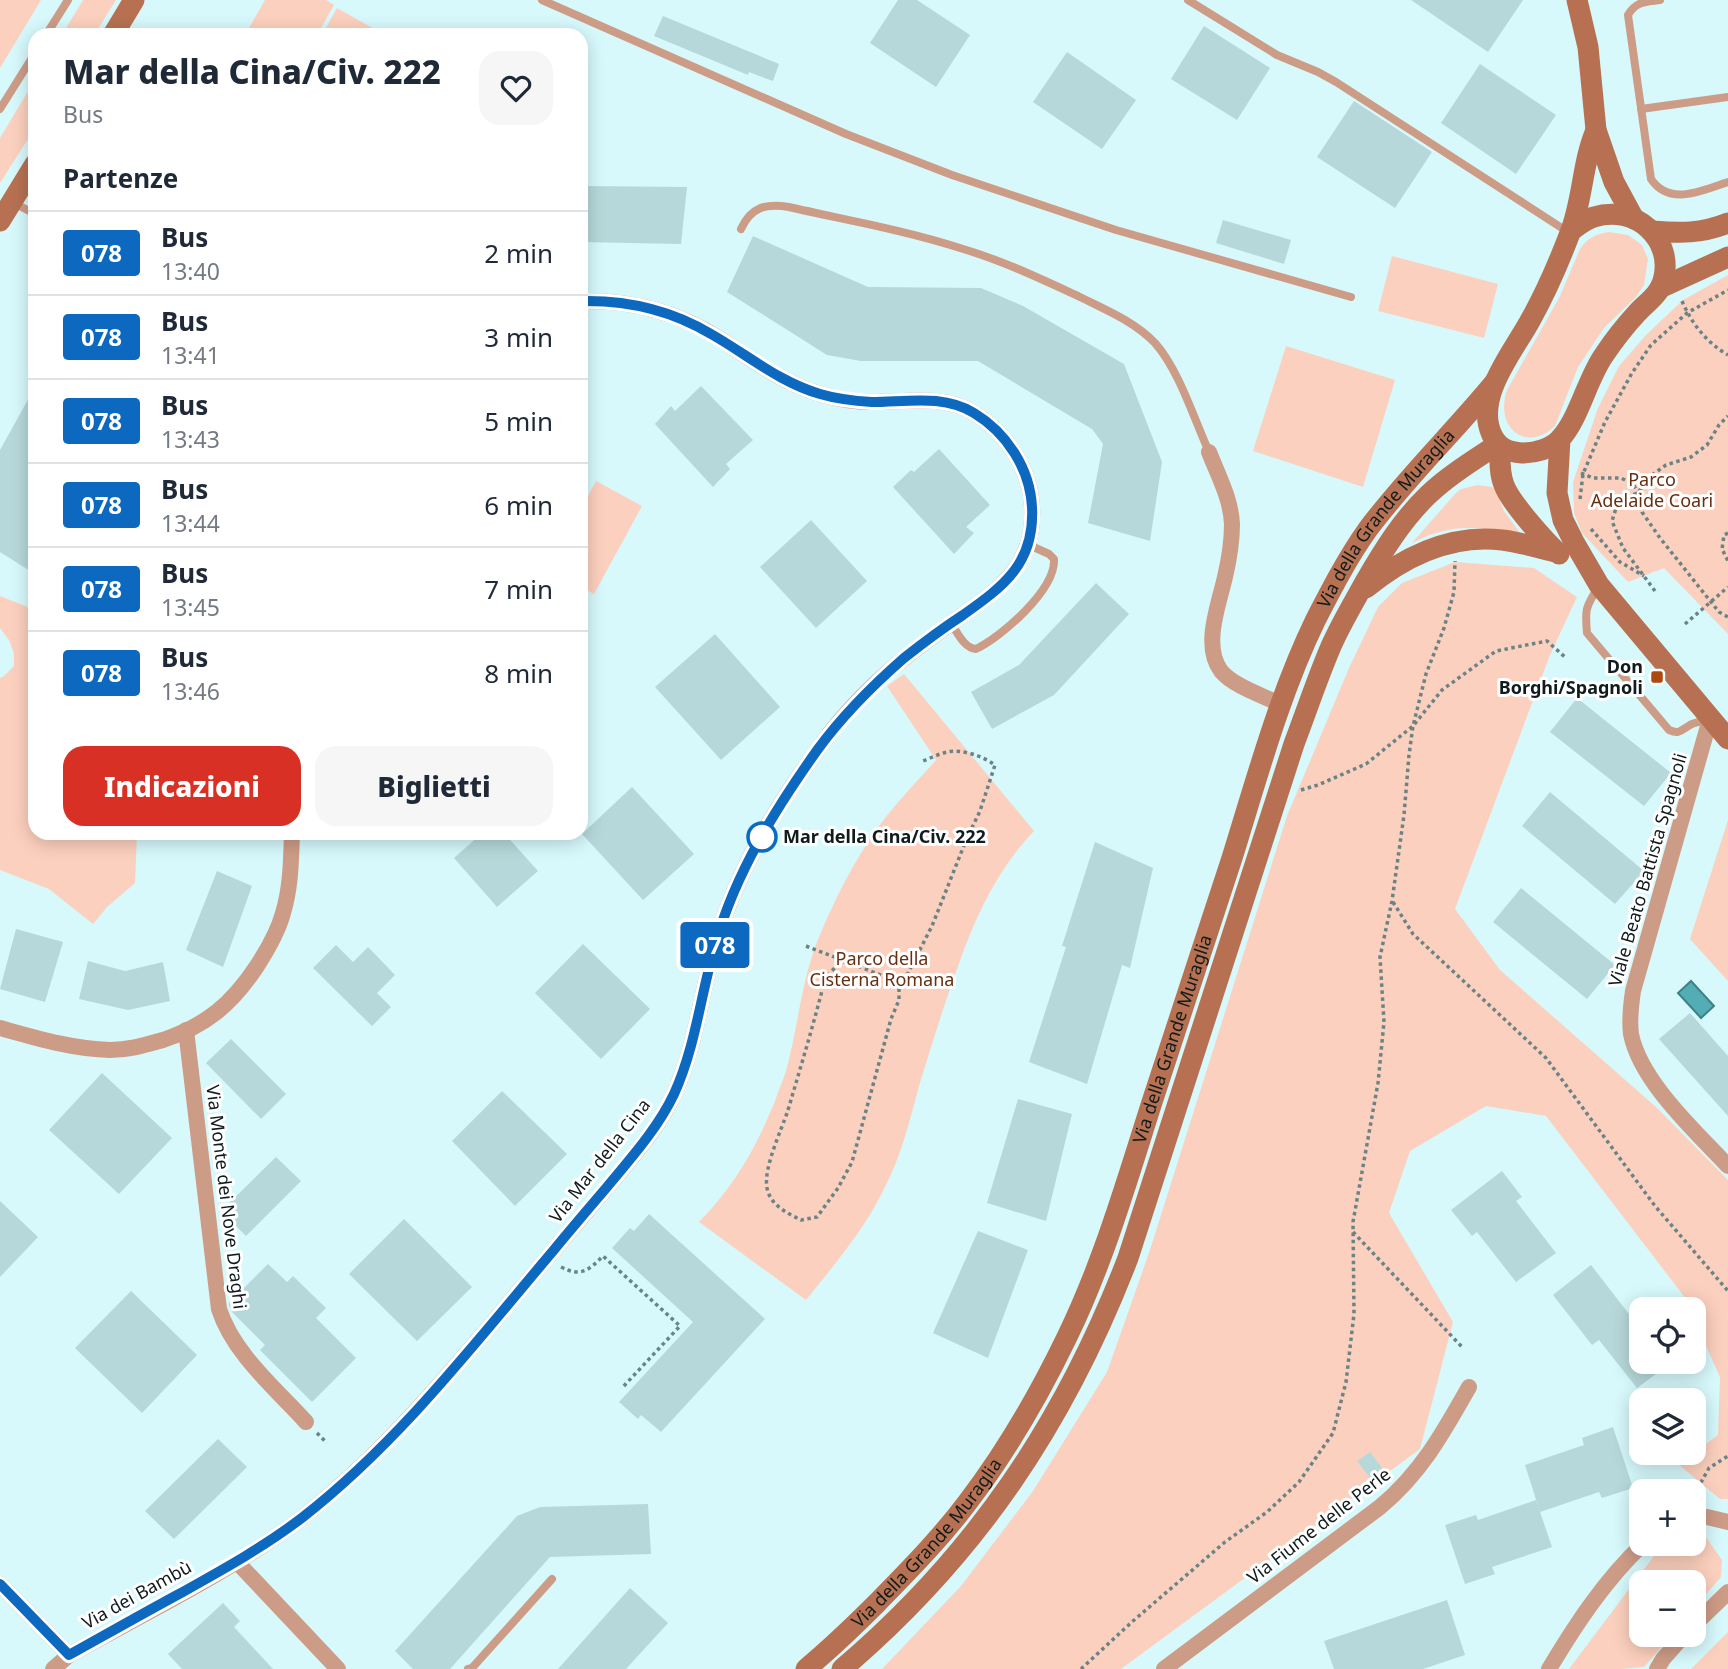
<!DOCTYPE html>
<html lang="it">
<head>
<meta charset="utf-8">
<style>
  body { margin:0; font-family:"Noto Sans",sans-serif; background:#f6f6f7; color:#1f2937; height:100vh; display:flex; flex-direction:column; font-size:26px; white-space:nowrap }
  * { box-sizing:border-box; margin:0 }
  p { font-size:23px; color:#747a83 }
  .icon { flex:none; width:38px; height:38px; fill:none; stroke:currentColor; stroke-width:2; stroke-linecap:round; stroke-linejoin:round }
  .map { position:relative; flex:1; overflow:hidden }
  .panel { position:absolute; left:28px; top:28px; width:560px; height:812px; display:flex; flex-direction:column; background:#fff; border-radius:21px; box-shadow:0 4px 18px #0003 }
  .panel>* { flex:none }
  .badge { padding:0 14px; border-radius:5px; font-size:24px; line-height:46px }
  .tools { position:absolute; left:1629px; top:1297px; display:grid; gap:14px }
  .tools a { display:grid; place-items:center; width:77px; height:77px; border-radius:14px; background:#fff; box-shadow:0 4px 18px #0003; font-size:35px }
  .map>.badge { position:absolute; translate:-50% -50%; box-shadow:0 0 0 4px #fff }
  h2 { padding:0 35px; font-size:26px; line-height:63px }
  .round { display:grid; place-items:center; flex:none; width:74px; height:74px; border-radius:21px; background:#f6f6f7 }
  .overview { display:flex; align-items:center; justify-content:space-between; height:119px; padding:0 35px }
  h1 { font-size:33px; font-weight:800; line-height:52px }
  .primary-button { display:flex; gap:14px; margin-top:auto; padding:14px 35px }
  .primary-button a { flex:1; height:80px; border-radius:21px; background:#d93025; color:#fff; font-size:28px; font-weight:800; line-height:80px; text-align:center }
  .primary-button a+a { background:#f6f6f7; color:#1f2937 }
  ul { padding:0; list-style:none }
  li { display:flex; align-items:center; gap:21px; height:84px; padding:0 35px; border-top:2px solid #e0e1e3 }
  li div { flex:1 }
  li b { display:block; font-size:26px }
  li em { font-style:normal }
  li .badge { min-width:77px; font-weight:700; text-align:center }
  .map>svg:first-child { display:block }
  .green { fill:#fcd0be }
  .water { fill:#53adb4; stroke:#3f8186; stroke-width:2 }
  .building { fill:#b7d8da }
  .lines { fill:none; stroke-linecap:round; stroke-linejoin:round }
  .path { stroke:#6c8385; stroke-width:3.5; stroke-dasharray:3.5 3.5; stroke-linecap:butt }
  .lane { stroke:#cd9c87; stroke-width:8 }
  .street { stroke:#cd9c87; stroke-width:16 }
  .secondary { stroke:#b77152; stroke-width:21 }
  .line-casing { stroke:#fff; stroke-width:16 }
  .line { stroke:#0c69bf; stroke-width:10 }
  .poi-dot { fill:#ac4911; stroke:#fff; stroke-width:2.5 }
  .stop-dot { fill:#fff; stroke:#0c69bf; stroke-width:3.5 }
  .labels { text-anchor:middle; stroke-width:6; stroke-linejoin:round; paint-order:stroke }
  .park-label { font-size:18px; fill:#682e10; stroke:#fff }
  .street-label { font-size:18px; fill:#0f1b1c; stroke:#fff }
  .poi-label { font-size:18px; font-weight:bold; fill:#0f1b1c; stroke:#fff; text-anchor:end }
  .stop-label { font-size:18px; font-weight:bold; fill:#0f1b1c; stroke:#fff; text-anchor:start }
</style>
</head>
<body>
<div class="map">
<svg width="1728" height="1669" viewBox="0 0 1728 1669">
  <rect width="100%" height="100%" fill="#d7f9fc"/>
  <g class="green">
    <polygon points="0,0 41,0 0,68"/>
    <polygon points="83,0 116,0 94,35 62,35"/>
    <polygon points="265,0 326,0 334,5 317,35 245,35"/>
    <polygon points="337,8 385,35 322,35"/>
    <polygon points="35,80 35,128 0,183 0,138"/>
    <path d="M1609,232L1628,235L1642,245L1648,259L1644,285L1636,297L1604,328L1578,367L1555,426C1527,453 1494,429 1507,390L1559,298L1580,249C1587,238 1596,234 1609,232Z"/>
    <polygon points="1392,256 1498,284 1484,338 1378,311"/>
    <polygon points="1728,275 1728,634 1664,568 1628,582 1582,533 1574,513 1573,482 1598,408 1619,366 1646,335 1683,300"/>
    <polygon points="1286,346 1395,380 1363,487 1253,451"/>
    <polygon points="596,481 642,506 594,594 581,587 581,509"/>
    <path d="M1478,485L1492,487L1496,490L1504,511L1523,537C1481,526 1452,522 1412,543L1455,494L1461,489Z"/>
    <polygon points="1455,562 1534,568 1577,597 1550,655 1455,909 1500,970 1656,1107 1728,1180 1728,1499 1720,1499 1678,1464 1718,1435 1720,1377 1694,1319 1694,1309 1689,1309 1683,1295 1546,1116 1486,1106 1410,1151 1389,1213 1453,1322 1420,1449 1121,1669 882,1669 961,1586 1033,1491 1107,1372 1149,1253 1287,816 1349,668 1378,607 1402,583"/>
    <polygon points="0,596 35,610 35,833 137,833 135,883 107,907 93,924 49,889 0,870 0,678 4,676 14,666 14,653 9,640 0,628"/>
    <path d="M904,674L1034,831C996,871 975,918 957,969C943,1008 931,1047 919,1086C910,1120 901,1156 885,1187C865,1229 835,1264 806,1300L699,1222C734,1187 757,1146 775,1101C778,1091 783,1081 786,1071C798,1028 801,983 817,942C831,907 848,873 868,842C887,812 913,786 936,760L887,686Z"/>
    <polygon points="1728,820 1728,981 1690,939"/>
    <polygon points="1703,1533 1722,1560 1721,1577 1694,1608 1694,1582 1642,1582 1642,1634 1672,1635 1644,1667 1621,1669 1569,1669 1663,1544 1694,1544 1694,1536"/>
    <polygon points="1728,1632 1728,1669 1691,1669"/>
  </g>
  <polygon class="water" points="1691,981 1714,1006 1701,1018 1678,993"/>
  <g class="building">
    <polygon points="898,0 917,0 970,35 936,87 870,43"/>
    <polygon points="1411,0 1523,0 1488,52"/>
    <polygon points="663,16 779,64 773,81 749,72 748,75 654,36"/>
    <polygon points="1204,26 1270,68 1237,120 1171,79"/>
    <polygon points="1067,52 1136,100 1102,149 1033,102"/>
    <polygon points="1480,64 1556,115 1516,174 1441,123"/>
    <polygon points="1354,101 1432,152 1395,208 1317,157"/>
    <polygon points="581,186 687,187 681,244 581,242"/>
    <polygon points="1223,220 1291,240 1284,264 1216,243"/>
    <polygon points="753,236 868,287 981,288 1023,306 1124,364 1162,462 1150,541 1088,523 1103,444 1092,429 978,361 861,361 827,355 727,292"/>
    <polygon points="701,386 753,440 726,464 730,469 713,487 655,424 671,406 675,411"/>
    <polygon points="35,387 35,574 0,552 0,450"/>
    <polygon points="939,449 990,505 966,527 974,533 954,554 893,487 911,470 914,472"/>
    <polygon points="811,520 867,581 816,628 760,567"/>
    <polygon points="1096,583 1129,614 1054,695 992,729 971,692 1019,665"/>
    <polygon points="715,634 780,707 721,760 655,687"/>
    <polygon points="1577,698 1671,773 1644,806 1550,732"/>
    <polygon points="632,787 694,854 643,900 582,834"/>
    <polygon points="1550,792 1644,871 1615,904 1522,826"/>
    <polygon points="482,833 504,833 538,871 497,907 454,858"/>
    <polygon points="1095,842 1153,868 1130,968 1122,965 1087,1084 1029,1062 1066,947 1062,946"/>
    <polygon points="217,871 252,886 223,967 186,950"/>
    <polygon points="1521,888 1615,965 1587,999 1493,922"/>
    <polygon points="16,929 63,942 45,1002 0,989"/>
    <polygon points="583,944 650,1009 601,1059 535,993"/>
    <polygon points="336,945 353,962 368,947 395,975 377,993 391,1007 372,1026 313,968"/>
    <polygon points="88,961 125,971 163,962 170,1001 128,1010 79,999"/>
    <polygon points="1690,1013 1728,1056 1728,1116 1659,1039"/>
    <polygon points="231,1039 286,1094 261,1119 206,1063"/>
    <polygon points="102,1073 172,1138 119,1194 49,1130"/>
    <polygon points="502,1091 567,1154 515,1206 452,1141"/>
    <polygon points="1018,1099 1072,1114 1046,1221 987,1203"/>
    <polygon points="276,1157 301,1181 246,1236 221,1211"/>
    <polygon points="1502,1171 1522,1197 1516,1201 1556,1253 1516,1282 1477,1232 1472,1236 1451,1210"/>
    <polygon points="0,1201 38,1237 0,1277"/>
    <polygon points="649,1214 765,1319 661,1432 641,1415 638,1419 619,1402 693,1322 612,1248 630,1228 634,1231"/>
    <polygon points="404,1219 472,1287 417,1341 349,1274"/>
    <polygon points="978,1231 1028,1250 988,1358 933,1333"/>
    <polygon points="268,1264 287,1282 293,1276 326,1308 316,1318 356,1358 312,1402 260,1350 265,1345 232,1312 229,1306 229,1303"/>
    <polygon points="1591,1265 1632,1318 1642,1310 1642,1362 1672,1362 1637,1388 1599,1340 1592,1345 1553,1295"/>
    <polygon points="131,1291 197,1355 142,1413 75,1348"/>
    <polygon points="1613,1427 1633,1488 1602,1498 1599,1492 1540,1512 1525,1465 1584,1445 1582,1438"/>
    <polygon points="218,1439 247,1467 174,1539 145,1511"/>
    <polygon points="1370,1452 1382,1468 1370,1478 1357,1461"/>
    <polygon points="1536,1500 1552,1547 1492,1567 1495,1574 1465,1584 1445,1525 1476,1515 1478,1520"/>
    <polygon points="648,1504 651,1554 550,1557 450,1669 413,1669 395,1651 517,1516 540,1507"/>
    <polygon points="630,1588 668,1623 626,1669 558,1669"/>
    <polygon points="1447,1600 1465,1655 1423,1669 1334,1669 1324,1641"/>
    <polygon points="223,1603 240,1621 234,1627 273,1669 182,1669 168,1654"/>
  </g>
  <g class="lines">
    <g class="path">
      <path d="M1682,301C1692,324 1706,342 1728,355"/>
      <polyline points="1581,473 1593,478 1621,478 1633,484 1638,493 1642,512 1660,538 1719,612 1728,617"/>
      <polyline points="1580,499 1583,474 1605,422 1632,373 1651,345 1687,313 1728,290"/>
      <polyline points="1591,529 1620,562 1644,576"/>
      <polyline points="1728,533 1724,535 1722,549 1728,561"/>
      <polyline points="1655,591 1623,548 1612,521 1617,505 1629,496 1638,493 1648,478 1666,465 1691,457 1707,445 1719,425 1728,416"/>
      <polyline points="1685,624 1728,587"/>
      <polyline points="1301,790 1318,785 1366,764 1413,726 1442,690 1496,651 1547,641 1566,658"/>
      <polyline points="1393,902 1413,934 1546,1058 1655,1206 1728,1291"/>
      <polyline points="806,946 899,982"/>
      <path d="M846,961L838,964L825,979C814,1023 801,1066 788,1110C782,1129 763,1168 767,1188C770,1205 787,1213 801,1220L817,1217L838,1188L852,1162L891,1019L899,1000V982L905,979L932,926L967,838L980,811L995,765C983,756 962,749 947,752C938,754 929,759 920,762"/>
      <polyline points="1353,1232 1462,1347"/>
      <path d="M561,1267C581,1277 588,1271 603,1256L680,1326L622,1388"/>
      <polyline points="317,1433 327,1443"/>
      <polyline points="1694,1495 1709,1468 1728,1456"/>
      <polyline points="1081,1669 1133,1621 1225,1542 1267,1512 1299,1482 1333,1433 1346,1382 1354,1314 1353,1222 1378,1083 1384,1022 1380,957 1392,901 1404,815 1409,755 1413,726 1426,674 1444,628 1454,592 1455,561"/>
    </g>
    <g class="lane">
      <polyline points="542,0 846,134 952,175 1116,230 1351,297"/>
      <polyline points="1188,0 1277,55 1318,72 1336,82 1568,232"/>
      <path d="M1660,0C1646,2 1636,1 1628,15L1651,179C1670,207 1702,190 1728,182"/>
      <polyline points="46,35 68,0"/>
      <polyline points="0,109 35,53"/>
      <polyline points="1641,109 1728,97"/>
      <polyline points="14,203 35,214"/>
      <path d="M741,229C751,207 766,203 789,207C846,220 904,230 960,248C1001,260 1039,278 1078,296C1104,309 1134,321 1155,343C1179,370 1194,419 1209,452"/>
      <path d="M1598,588C1585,607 1585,611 1587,633L1669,730C1680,735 1681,730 1690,725C1695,722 1702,721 1708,720"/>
      <path d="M951,623C957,632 964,648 976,649C1001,637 1056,590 1054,559L1049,554L1029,545"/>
      <polyline points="468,1669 472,1668 552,1579"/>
    </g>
    <g class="street">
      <path d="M1209,452C1218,475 1231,499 1232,524C1232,541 1229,560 1225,577C1219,604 1202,646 1221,671C1233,686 1264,696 1282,705"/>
      <path d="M1710,719L1633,991C1631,1005 1629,1020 1631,1034C1640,1081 1696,1132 1728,1166"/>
      <path d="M0,1028C36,1038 72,1049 110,1050C129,1050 145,1045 163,1040C207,1025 232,1004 257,966C268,949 278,932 283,913C291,887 291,860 292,833"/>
      <path d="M186,1030L219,1309C233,1353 275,1388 306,1422"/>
      <polyline points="1694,1517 1707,1517 1728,1522"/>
      <polyline points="237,1562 338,1669"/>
      <path d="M0,1584L69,1655C147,1612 232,1571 303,1517C398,1442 475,1343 553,1251C573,1227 594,1203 614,1179C636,1152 660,1125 674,1094C696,1046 701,992 716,942C737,869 779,802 824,741C849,707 879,678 912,652C929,639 946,626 963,615C1004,586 1035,562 1032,507C1030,469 1007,433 974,413C943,394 906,402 872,402C855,402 837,399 820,394C782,383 753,360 720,339C678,312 631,300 581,301"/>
      <polyline points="1694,1625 1728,1592"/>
      <polyline points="53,1669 69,1655"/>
      <path d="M1164,1669L1380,1507C1421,1473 1443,1433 1469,1387"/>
      <path d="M1549,1669C1576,1624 1605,1580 1643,1544"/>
      <polyline points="1657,1669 1663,1659 1685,1634"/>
    </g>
    <g class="secondary">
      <polyline points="1577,0 1588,47 1596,130 1614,182 1634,219"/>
      <polyline points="113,35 134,0"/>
      <polyline points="0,221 35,164"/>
      <path d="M1572,230C1579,225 1586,219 1594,217C1635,204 1675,239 1663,281C1659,295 1646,303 1637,313C1625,326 1614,340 1604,355C1587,379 1579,419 1560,439C1551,449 1535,453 1522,453C1508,452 1498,448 1492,435C1474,397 1514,351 1531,319C1546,292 1559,262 1570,233C1583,200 1582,163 1596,130"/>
      <path d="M1652,231C1680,233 1701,234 1728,223"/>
      <polyline points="1660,288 1728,257"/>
      <polyline points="1560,439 1557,493 1563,520 1574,542 1599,585 1728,739"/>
      <path d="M1500,446C1500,459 1499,473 1504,485C1510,502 1545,541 1559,554"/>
      <path d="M1366,588C1405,556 1451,534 1502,540C1520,542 1538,548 1556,552"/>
      <path id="s1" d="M806,1669C831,1648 854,1626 877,1603C908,1571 940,1539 967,1503C1006,1452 1039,1395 1067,1337C1104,1261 1127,1180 1153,1099C1179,1018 1206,938 1232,858C1257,778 1279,695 1316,619C1332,588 1348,557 1368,529C1407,477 1454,432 1495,382"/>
      <path d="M842,1669C976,1555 1065,1422 1128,1258L1294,744C1307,710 1318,676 1332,644C1342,622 1354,602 1365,582C1383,551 1402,520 1428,495C1449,475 1474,460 1498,444"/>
    </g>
  </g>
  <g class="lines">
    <g class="line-casing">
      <path id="line" d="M0,1584L69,1655C105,1635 142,1614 179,1594C222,1570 264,1547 303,1517C399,1442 475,1343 553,1251C571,1229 589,1208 607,1187C631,1158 658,1128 674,1094C696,1046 701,992 716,942C736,872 776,808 818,749C843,715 872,686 904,658C923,643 943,628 963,615C1004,586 1035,563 1032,507C1030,469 1007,433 974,413C943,394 906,402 872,402C855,401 837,399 820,394C779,382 748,355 711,334C671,310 627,300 581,301"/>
    </g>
    <use href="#line" class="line"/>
  </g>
  <rect class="poi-dot" x="1650" y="670" width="14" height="14" rx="3.5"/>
  <circle class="stop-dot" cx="762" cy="837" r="14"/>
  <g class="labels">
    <g class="park-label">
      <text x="1652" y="486">Parco<tspan x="1652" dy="21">Adelaide Coari</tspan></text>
      <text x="882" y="965">Parco della<tspan x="882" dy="21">Cisterna Romana</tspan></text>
    </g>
    <g class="street-label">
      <text dy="6" stroke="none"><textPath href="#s1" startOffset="1309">Via della Grande Muraglia</textPath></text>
      <text transform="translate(1648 870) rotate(-74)" y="6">Viale Beato Battista Spagnoli</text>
      <text dy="6" stroke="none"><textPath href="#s1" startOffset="742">Via della Grande Muraglia</textPath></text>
      <text transform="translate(600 1161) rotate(-52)" y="6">Via Mar della Cina</text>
      <text transform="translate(226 1197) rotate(83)" y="6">Via Monte dei Nove Draghi</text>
      <text transform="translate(1319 1526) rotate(-38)" y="6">Via Fiume delle Perle</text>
      <text dy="6" stroke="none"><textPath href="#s1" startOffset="175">Via della Grande Muraglia</textPath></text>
      <text transform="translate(137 1595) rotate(-29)" y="6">Via dei Bambù</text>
    </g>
    <g class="poi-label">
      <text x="1643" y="673">Don<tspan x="1643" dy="21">Borghi/Spagnoli</tspan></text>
    </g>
    <g class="stop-label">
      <text x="783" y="843">Mar della Cina/Civ. 222</text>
    </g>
  </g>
</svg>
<div class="tools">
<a><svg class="icon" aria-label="locate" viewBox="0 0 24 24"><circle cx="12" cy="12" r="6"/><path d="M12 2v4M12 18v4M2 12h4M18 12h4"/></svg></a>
<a><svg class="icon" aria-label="layers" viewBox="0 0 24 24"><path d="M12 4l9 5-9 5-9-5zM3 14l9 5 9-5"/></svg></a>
<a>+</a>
<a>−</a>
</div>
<b class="badge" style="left:715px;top:945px;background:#0c69bf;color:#fff">078</b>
<section class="panel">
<div class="overview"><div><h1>Mar della Cina/Civ. 222</h1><p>Bus</p></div><a class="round"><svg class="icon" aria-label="heart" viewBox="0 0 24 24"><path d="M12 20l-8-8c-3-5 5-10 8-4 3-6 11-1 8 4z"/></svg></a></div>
<h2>Partenze</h2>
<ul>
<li><span class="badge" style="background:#0c69bf;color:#fff">078</span><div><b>Bus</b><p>13:40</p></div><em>2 min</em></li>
<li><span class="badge" style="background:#0c69bf;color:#fff">078</span><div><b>Bus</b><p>13:41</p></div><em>3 min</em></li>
<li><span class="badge" style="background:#0c69bf;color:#fff">078</span><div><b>Bus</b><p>13:43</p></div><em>5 min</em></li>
<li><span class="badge" style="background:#0c69bf;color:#fff">078</span><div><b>Bus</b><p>13:44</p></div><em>6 min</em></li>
<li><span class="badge" style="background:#0c69bf;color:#fff">078</span><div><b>Bus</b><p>13:45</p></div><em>7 min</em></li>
<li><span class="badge" style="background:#0c69bf;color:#fff">078</span><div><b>Bus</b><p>13:46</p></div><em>8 min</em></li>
</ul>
<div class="primary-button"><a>Indicazioni</a><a>Biglietti</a></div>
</section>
</div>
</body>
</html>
